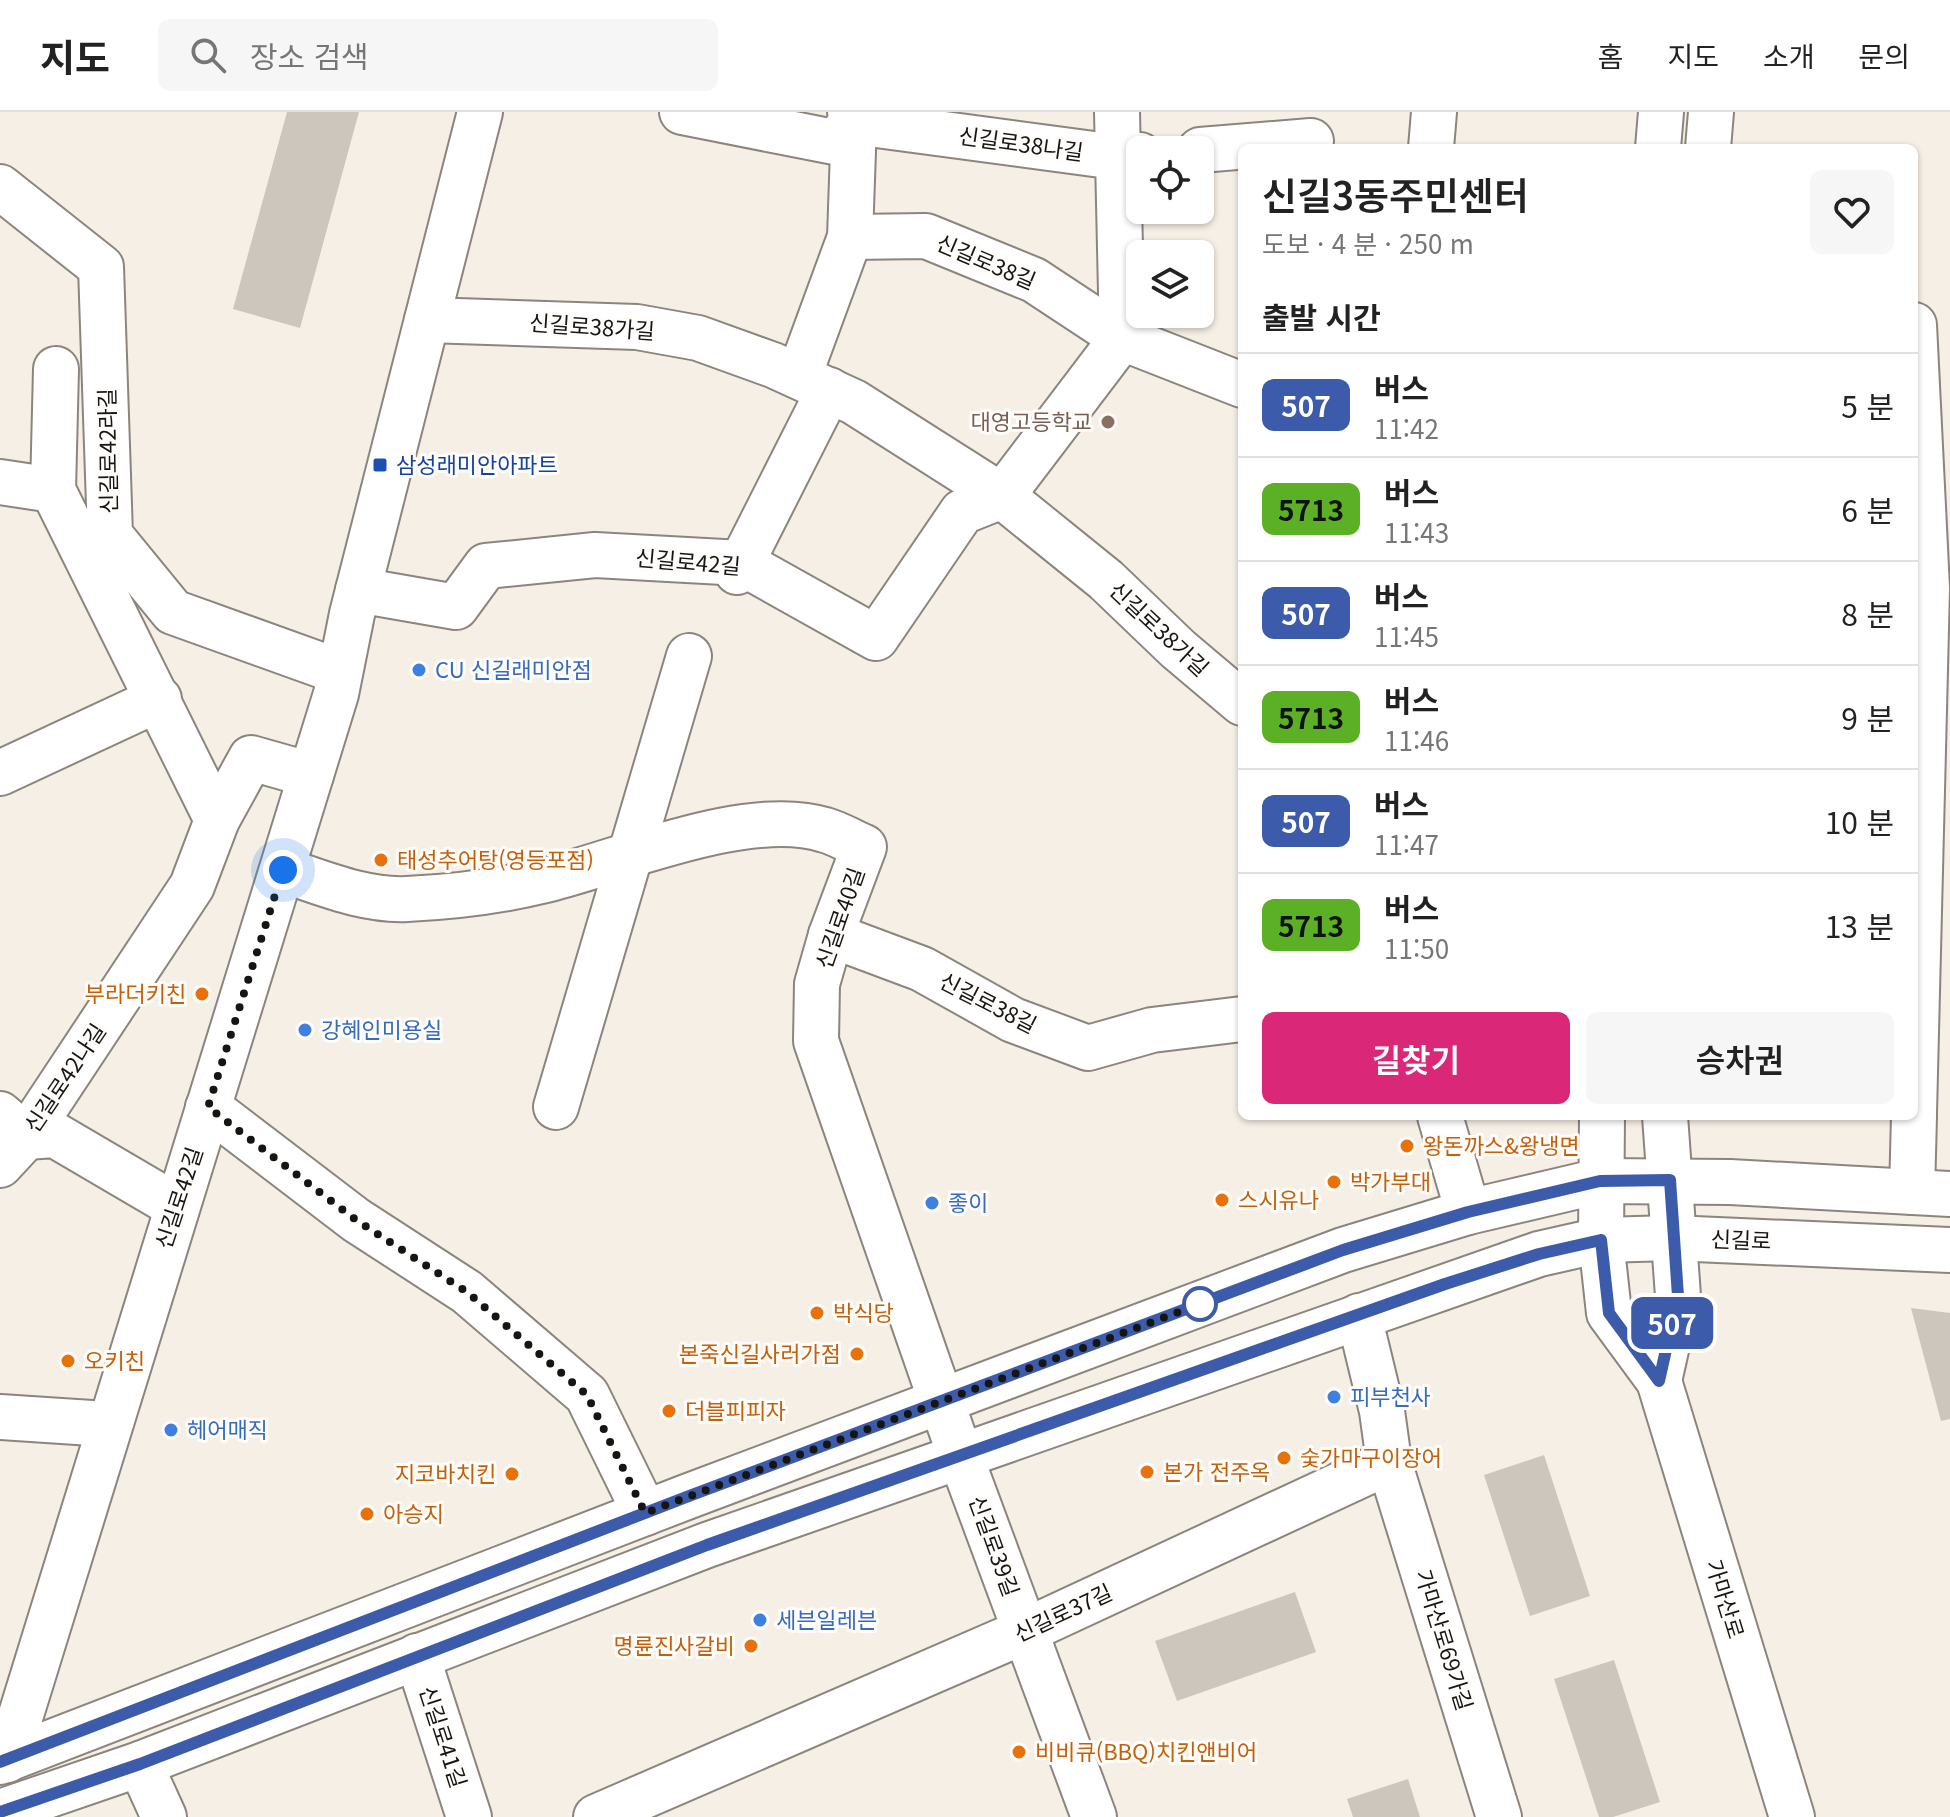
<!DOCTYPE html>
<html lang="ko">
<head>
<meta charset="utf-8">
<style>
  body { margin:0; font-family:Georgia,"Noto Sans KR",serif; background:#f6f6f6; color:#222; height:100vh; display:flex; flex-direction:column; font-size:30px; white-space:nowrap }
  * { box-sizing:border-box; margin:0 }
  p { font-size:26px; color:#767676 }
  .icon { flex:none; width:44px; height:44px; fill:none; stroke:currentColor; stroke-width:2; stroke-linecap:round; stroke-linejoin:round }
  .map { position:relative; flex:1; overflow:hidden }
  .details { position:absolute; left:1238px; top:32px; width:680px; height:976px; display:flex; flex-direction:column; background:#fff; border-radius:12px; box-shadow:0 2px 6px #0004 }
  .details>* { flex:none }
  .badge { padding:0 16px; border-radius:12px; font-size:28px; line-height:52px }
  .fabs { position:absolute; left:1126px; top:24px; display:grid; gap:16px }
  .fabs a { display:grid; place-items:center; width:88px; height:88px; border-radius:12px; background:#fff; box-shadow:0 2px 6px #0004; font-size:40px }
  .you { position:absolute; width:40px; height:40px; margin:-20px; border:6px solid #fff; border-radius:50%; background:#1a73e8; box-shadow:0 0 0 12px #1a73e833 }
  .map>.badge { position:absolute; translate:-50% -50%; box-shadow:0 0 0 4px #fff }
  h2 { padding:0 24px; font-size:30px; line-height:72px }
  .round { display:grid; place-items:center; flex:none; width:84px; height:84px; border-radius:12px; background:#f6f6f6 }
  .overview { display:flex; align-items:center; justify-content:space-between; height:136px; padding:0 24px }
  h1 { font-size:38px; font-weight:600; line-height:60px }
  .cta { display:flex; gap:16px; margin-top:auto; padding:16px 24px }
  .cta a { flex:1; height:92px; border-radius:12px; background:#db2777; color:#fff; font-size:32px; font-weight:600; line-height:92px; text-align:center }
  .cta a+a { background:#f6f6f6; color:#222 }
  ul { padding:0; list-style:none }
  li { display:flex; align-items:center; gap:24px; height:104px; padding:0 24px; border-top:2px solid #e0e0e0 }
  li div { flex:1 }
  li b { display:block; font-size:30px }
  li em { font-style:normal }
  li .badge { min-width:88px; font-weight:700; text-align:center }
  header { display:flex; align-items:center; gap:48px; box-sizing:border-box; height:112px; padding:0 40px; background:#fff; border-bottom:2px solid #e0e0e0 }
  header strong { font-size:38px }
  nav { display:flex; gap:44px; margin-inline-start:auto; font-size:28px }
  .search { width:560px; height:72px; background:#f6f6f6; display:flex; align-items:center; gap:20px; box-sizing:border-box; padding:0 28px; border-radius:12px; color:#767676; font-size:30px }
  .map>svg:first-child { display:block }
  .building { fill:#ccc6bd }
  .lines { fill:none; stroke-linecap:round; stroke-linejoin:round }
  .minor-casing { stroke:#8b857d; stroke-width:48 }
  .major-casing { stroke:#8b857d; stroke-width:48 }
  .minor { stroke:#fff; stroke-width:44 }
  .major { stroke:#fff; stroke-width:44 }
  .line-casing { stroke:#fff; stroke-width:18 }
  .line { stroke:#3d5bab; stroke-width:12 }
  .walk { stroke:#171512; stroke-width:8; stroke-dasharray:0 14.4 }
  .education-dot { fill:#8d6e63; stroke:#fefdfb; stroke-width:3 }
  .transit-dot { fill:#1a4fb4; stroke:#fefdfb; stroke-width:3 }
  .shop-dot { fill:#3f7fe0; stroke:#fefdfb; stroke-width:3 }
  .food-dot { fill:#e8710a; stroke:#fefdfb; stroke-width:3 }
  .stop-dot { fill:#fff; stroke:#3d5bab; stroke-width:4 }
  .labels { text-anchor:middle; stroke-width:6; stroke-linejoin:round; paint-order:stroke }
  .street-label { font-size:22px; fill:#171512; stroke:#fefdfb }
  .education-label { font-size:22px; fill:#785e54; stroke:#fefdfb; text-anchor:end }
  .transit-label { font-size:22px; fill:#164399; stroke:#fefdfb; text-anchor:start }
  .shop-label { font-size:22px; fill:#366cbe; stroke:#fefdfb; text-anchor:start }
  .food-label { font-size:22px; fill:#c56008; stroke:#fefdfb; text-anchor:start }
</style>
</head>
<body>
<header>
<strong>지도</strong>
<div class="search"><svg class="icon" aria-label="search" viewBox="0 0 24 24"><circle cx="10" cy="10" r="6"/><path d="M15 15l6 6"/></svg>장소 검색</div>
<nav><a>홈</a><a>지도</a><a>소개</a><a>문의</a></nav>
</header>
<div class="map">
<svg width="1950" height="1705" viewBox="0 0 1950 1705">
  <rect width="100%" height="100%" fill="#f5efe6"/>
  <g class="building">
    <polygon points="287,0 359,0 300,216 233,197"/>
    <polygon points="1911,1196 1950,1201 1950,1307 1941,1309"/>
    <polygon points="1544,1343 1590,1484 1530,1504 1484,1363"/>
    <polygon points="1295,1480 1316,1540 1177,1589 1155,1529"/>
    <polygon points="1614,1548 1660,1690 1613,1705 1599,1705 1554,1567"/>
    <polygon points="1408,1667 1420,1705 1353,1705 1347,1687"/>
  </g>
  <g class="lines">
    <g class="minor-casing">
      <g id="minor">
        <polyline points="682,0 834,30 854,10 1116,45 1140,43"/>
        <polyline points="1431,36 1434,0"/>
        <polyline points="1200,38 1311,29"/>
        <polyline points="0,75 101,155 110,423 173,500 340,560"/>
        <polyline points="850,125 926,124 1034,168 1122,226 1242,273"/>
        <polyline points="427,208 637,215 698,226 773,253 854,290 1002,384 1106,468 1178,537 1242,591"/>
        <polyline points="1914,213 1927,476 1914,1001"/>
        <polyline points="56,257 53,378 217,708 251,646 311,663"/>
        <polyline points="799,264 850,125 854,10 850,0"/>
        <polyline points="0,370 53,378"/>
        <polyline points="737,460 829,278"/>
        <polyline points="358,478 456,495 486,454 595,443 742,451 876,526 962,400 1002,384 1122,226 1117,0"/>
        <polyline points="0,661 159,587"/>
        <path d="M283,758C323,771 364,789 407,787C453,785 501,779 546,768C622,749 749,694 825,718C839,722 852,730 864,735L831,823L817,872L816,929L960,1343L1094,1705"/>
        <polyline points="831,823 922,857 1013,908 1088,936 1152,918 1242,907"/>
        <polyline points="208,995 356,1108 467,1180 587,1283 645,1401"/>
        <polyline points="556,995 689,544"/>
        <polyline points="0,1002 26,1025 55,1023 176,1094"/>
        <polyline points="1440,1004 1468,1100"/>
        <polyline points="0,1053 26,1025 192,774 217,708"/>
        <polyline points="1912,1080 1914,1004"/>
        <polyline points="0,1305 107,1312"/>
        <polyline points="1389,1350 1499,1705"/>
        <polyline points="417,1544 469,1705"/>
        <polyline points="7,1648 336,582 352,502 480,0"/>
        <polyline points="140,1652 164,1705"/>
        <polyline points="596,1705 1025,1519 1389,1350 1382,1299 1359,1204"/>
      </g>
    </g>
    <g class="major-casing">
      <g id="major">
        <polyline points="1658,36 1661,0"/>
        <polyline points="1708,36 1711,0"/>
        <polyline points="1602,1004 1601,1128 1609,1201 1659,1269 1792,1705"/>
        <polyline points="1659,1269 1678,1184 1665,1004"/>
        <polyline points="0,1650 689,1384 1343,1138 1468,1100 1600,1069 1730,1070 1950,1082"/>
        <polyline points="0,1700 140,1652 707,1433 1539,1142 1601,1128 1672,1126 1950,1138"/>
      </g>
    </g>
    <use href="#minor" class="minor"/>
    <use href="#major" class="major"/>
  </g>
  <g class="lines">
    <g class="line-casing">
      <polyline id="line" points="0,1650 689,1384 1343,1138 1468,1100 1600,1069 1670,1068 1678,1184 1659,1269 1609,1201 1601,1128 1539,1142 1445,1172 707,1433 140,1652 0,1700"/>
    </g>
    <use href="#line" class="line"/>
    <polyline class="walk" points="283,758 208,995 356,1108 467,1180 587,1283 645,1401 1200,1192"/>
  </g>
  <circle class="education-dot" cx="1108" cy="310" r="8"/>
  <rect class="transit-dot" x="372" y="345" width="16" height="16" rx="4"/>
  <g class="shop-dot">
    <circle cx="419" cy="558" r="8"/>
    <circle cx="305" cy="918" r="8"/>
    <circle cx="932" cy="1091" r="8"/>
    <circle cx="1334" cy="1285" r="8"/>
    <circle cx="171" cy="1318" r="8"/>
    <circle cx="760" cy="1508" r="8"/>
  </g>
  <g class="food-dot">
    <circle cx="381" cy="748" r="8"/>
    <circle cx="202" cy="882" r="8"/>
    <circle cx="1407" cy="1034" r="8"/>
    <circle cx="1334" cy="1070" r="8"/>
    <circle cx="1222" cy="1088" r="8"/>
    <circle cx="817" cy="1201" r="8"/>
    <circle cx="857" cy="1242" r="8"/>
    <circle cx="68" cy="1249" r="8"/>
    <circle cx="669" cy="1299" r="8"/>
    <circle cx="1284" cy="1346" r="8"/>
    <circle cx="1147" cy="1360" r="8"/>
    <circle cx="512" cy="1362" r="8"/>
    <circle cx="367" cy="1402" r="8"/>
    <circle cx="751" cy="1534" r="8"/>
    <circle cx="1019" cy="1640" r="8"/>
  </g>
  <circle class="stop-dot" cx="1200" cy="1192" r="16"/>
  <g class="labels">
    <g class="street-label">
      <text transform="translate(1021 32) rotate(8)" y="8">신길로38나길</text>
      <text transform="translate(986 150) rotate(23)" y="8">신길로38길</text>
      <text transform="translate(592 215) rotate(4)" y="8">신길로38가길</text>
      <text transform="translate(108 339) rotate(-91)" y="8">신길로42라길</text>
      <text transform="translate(688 450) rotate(5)" y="8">신길로42길</text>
      <text transform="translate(1159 517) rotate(43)" y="8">신길로38가길</text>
      <text transform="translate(840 806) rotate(-71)" y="8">신길로40길</text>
      <text transform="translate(988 891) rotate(27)" y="8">신길로38길</text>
      <text transform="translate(65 966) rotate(-56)" y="8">신길로42나길</text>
      <text transform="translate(179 1086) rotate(-72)" y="8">신길로42길</text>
      <text transform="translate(1741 1128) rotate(2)" y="8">신길로</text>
      <text transform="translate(994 1434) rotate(70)" y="8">신길로39길</text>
      <text transform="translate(1725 1487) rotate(73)" y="8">가마산로</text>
      <text transform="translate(1063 1501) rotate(-25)" y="8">신길로37길</text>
      <text transform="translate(1444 1528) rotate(73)" y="8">가마산로69가길</text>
      <text transform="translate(443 1625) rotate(72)" y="8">신길로41길</text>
    </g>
    <g class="education-label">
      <text x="1092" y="318">대영고등학교</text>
    </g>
    <g class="transit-label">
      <text x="396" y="361">삼성래미안아파트</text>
    </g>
    <g class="shop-label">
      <text x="435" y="566">CU 신길래미안점</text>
      <text x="321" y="926">강혜인미용실</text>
      <text x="948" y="1099">좋이</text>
      <text x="1350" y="1293">피부천사</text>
      <text x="187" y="1326">헤어매직</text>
      <text x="776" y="1516">세븐일레븐</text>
    </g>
    <g class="food-label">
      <text x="397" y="756">태성추어탕(영등포점)</text>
      <text x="186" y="890" text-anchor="end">부라더키친</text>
      <text x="1423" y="1042">왕돈까스&amp;왕냉면</text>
      <text x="1350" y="1078">박가부대</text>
      <text x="1238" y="1096">스시유나</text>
      <text x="833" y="1209">박식당</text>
      <text x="841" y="1250" text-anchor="end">본죽신길사러가점</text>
      <text x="84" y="1257">오키친</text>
      <text x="685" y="1307">더블피피자</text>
      <text x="1300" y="1354">숯가마구이장어</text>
      <text x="1163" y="1368">본가 전주옥</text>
      <text x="496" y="1370" text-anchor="end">지코바치킨</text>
      <text x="383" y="1410">아승지</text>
      <text x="735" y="1542" text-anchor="end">명륜진사갈비</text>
      <text x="1035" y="1648">비비큐(BBQ)치킨앤비어</text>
    </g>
  </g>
</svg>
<div class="fabs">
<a><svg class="icon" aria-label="locate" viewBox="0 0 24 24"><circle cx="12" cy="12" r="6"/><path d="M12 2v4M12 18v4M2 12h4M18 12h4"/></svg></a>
<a><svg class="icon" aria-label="layers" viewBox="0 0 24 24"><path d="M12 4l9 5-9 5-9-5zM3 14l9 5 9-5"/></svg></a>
</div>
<div class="you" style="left:283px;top:758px"></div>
<b class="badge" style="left:1672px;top:1211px;background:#3d5bab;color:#fff">507</b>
<section class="details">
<div class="overview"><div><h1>신길3동주민센터</h1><p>도보 · 4 분 · 250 m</p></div><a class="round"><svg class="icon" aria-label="heart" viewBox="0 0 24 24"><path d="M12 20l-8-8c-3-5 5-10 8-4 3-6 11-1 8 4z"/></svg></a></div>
<h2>출발 시간</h2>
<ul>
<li><span class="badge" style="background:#3d5bab;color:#fff">507</span><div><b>버스</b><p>11:42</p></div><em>5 분</em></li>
<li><span class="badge" style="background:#5bb025;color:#111">5713</span><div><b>버스</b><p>11:43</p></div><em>6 분</em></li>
<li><span class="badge" style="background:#3d5bab;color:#fff">507</span><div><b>버스</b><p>11:45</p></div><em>8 분</em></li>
<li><span class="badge" style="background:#5bb025;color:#111">5713</span><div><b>버스</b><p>11:46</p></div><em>9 분</em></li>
<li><span class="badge" style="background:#3d5bab;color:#fff">507</span><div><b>버스</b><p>11:47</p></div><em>10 분</em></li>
<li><span class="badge" style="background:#5bb025;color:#111">5713</span><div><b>버스</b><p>11:50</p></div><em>13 분</em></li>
</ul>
<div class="cta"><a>길찾기</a><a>승차권</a></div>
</section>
</div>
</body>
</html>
